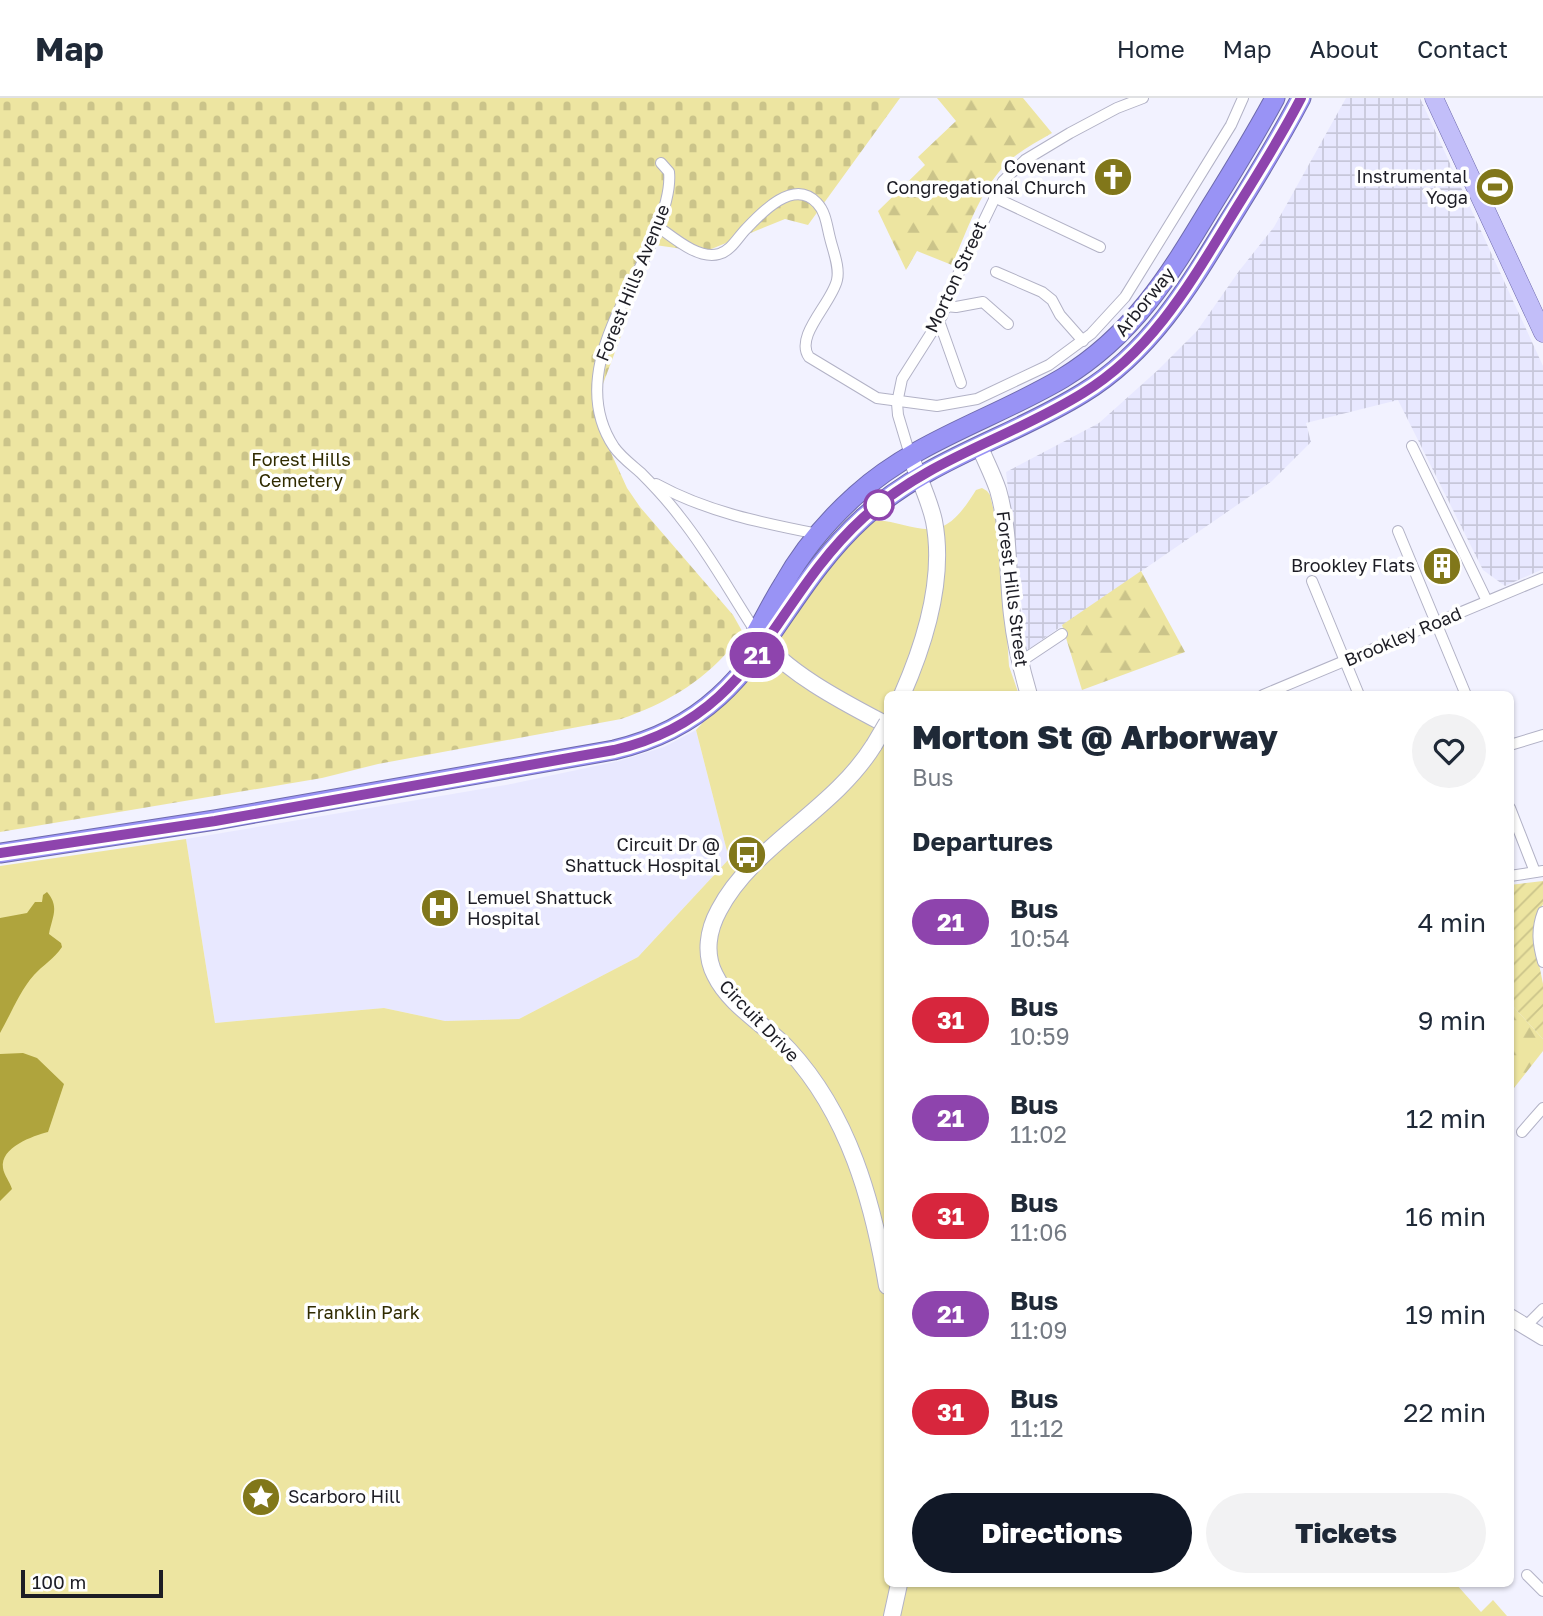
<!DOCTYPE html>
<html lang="en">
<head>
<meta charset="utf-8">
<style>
  body { margin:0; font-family:"Golos Text",sans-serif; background:#f2f2f3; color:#1f2937; height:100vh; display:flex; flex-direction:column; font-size:26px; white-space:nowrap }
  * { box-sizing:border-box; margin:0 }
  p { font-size:23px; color:#747a83 }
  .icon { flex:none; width:38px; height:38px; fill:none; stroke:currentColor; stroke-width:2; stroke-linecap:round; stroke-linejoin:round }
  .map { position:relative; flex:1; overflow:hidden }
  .panel { position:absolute; left:884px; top:593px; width:630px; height:896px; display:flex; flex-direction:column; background:#fff; border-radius:10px; box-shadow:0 2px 5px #0004 }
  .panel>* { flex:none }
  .badge { padding:0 14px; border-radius:23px; font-size:24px; line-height:46px }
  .scale { position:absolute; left:21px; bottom:18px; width:142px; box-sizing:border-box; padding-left:7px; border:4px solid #1d1d25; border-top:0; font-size:19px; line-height:24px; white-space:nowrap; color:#1d1d25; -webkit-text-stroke:5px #fff; paint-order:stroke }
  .map>.badge { position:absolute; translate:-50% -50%; box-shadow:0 0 0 4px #fff }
  h2 { padding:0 28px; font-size:26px; line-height:63px }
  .round { display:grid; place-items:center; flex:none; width:74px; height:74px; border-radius:37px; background:#f2f2f3 }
  .overview { display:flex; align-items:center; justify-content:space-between; height:119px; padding:0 28px }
  h1 { font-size:33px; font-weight:800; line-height:52px }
  .button { display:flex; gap:14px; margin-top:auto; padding:14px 28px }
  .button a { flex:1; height:80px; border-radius:42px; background:#111827; color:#fff; font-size:28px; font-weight:800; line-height:80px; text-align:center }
  .button a+a { background:#f2f2f3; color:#1f2937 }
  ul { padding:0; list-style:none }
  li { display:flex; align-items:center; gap:21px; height:98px; padding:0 28px }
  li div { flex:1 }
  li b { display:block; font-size:26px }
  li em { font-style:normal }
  li .badge { min-width:77px; font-weight:700; text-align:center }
  header { display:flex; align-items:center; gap:42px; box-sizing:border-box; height:98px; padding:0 35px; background:#fff; border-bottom:2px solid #e0e1e3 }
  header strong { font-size:33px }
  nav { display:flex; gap:38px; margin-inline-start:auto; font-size:24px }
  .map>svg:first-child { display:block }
  .built { fill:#e8e8ff }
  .industrial { fill:url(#industrial-grid) }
  .forest { fill:url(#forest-firs) }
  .cemetery { fill:url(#cemetery-stones) }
  .park { fill:#ede5a1 }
  .garden { fill:url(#garden-furrows) }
  .water { fill:#afa43d }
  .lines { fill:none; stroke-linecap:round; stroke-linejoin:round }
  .street-casing { stroke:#b2b2c6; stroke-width:12 }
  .secondary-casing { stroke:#b2b2c6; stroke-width:18 }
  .primary-casing { stroke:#6e6aac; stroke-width:19 }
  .highway-casing { stroke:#6e6aac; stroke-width:21 }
  .street { stroke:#fff; stroke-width:10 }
  .secondary { stroke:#fff; stroke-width:16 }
  .primary { stroke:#c2bef9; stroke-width:18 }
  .highway { stroke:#9993f5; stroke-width:19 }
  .secondary-bridge-casing { stroke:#b2b2c6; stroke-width:18; stroke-linecap:butt }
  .secondary-bridge { stroke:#fff; stroke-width:16 }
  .line-casing { stroke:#fff; stroke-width:16 }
  .line { stroke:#8e44ad; stroke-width:10 }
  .stop-dot { fill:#fff; stroke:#8e44ad; stroke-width:3.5 }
  .labels { text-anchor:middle; stroke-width:7; stroke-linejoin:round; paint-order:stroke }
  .poi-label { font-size:18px; fill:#1d1d25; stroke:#fff; text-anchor:end }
  .street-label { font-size:18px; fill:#1d1d25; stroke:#fff }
  .park-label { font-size:18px; fill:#302b00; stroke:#fff }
</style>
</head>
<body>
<header>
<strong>Map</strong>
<nav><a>Home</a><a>Map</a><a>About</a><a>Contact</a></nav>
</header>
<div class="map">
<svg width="1543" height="1518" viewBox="0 0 1543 1518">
  <defs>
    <pattern id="industrial-grid" width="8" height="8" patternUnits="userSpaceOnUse" patternTransform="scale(1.75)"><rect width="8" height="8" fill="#e8e8ff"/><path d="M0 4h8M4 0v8" fill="none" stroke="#c7c7da"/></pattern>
    <pattern id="forest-firs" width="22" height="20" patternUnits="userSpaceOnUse" patternTransform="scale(1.75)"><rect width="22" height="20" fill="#ede5a1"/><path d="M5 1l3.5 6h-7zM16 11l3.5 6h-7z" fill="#cbc48a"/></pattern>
    <pattern id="cemetery-stones" width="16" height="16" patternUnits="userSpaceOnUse" patternTransform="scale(1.75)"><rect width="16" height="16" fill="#ede5a1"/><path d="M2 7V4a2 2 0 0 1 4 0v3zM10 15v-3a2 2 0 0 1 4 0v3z" fill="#cbc48a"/></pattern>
    <pattern id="garden-furrows" width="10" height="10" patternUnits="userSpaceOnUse" patternTransform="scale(1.75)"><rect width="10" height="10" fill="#ede5a1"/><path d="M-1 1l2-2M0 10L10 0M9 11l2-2" fill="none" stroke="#cbc48a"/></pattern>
  </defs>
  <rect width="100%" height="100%" fill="#f2f2ff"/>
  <polygon class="built" points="696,632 729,761 638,859 519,921 445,923 384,910 215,925 186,741 511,686 619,663 664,649"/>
  <polygon class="industrial" points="1346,0 1420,0 1543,268 1543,471 1505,488 1483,472 1398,302 1306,325 1311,344 1272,383 1027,552 1006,374 1099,325 1158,272 1197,233 1239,173 1274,129"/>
  <g class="forest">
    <path d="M937,0H1023L1052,35C1037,44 1019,53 1007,65C980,92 967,133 952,167L917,153L906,172L878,113L925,67L918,59L956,23Z"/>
    <polygon points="1141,473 1185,554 1082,592 1062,527"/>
    <polygon points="1510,905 1543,941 1543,953 1510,995"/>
  </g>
  <path class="cemetery" d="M0,0H900L808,127L785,121L704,154L655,147L603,286L597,324L627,390L640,409L733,517L742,533C741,541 735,544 730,551C700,586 664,606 621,621L378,666L322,680L0,734Z"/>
  <path class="park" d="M982,390L987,393L990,397L1000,439L1009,568L1019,597H887V1486H1456L1481,1514L1493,1502L1507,1518H0V768L186,741L215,925L384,910L445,923L519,921L638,859L729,761L696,632L760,563L860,430C865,428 870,424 875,423C898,421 926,440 947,426C959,419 969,403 976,392Z"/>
  <polygon class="garden" points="1543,783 1543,806 1535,826 1536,851 1543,886 1543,941 1510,905 1510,787"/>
  <g class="water">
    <path d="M47,794C60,809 52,819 49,836L61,845L62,849C54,861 43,867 34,877C19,894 11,916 0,935V820L27,815L35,804H42L43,797Z"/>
    <path d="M23,955L37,960L64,986L48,1034C33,1038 0,1049 3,1070C4,1077 10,1084 12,1091L0,1103V956Z"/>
  </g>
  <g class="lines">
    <g class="street-casing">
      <g id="street">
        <path d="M661,65L669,74C673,110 637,175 621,208C599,253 584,304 614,349C621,359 632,367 641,375C655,389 668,403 680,419C709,455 731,496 756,534"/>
        <polyline points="994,99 1100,149"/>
        <path d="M657,128C673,139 698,162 719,156C731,153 738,139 746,131C762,114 794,80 817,105C826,114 827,129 830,140C833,153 840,169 837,182C832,205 794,238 809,259L877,300L937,308L977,301L1049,267L1091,236L1125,199L1231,27L1243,0"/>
        <polyline points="996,174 1042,194 1052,202 1060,217 1083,243"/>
        <polyline points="945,208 956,209 983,204 1008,226"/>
        <polyline points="939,223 961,285"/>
        <polyline points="1412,348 1487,503"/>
        <polyline points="910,357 898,317 897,305 902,281 942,218 951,191 1003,83 1025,62 1070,35 1117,10 1143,0"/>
        <path d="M656,386C707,414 762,425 818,436"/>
        <polyline points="1398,433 1466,597"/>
        <polyline points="1312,483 1359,597"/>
        <polyline points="1020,564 1062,536"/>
        <polyline points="1263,597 1543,480"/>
        <polyline points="1510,647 1543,637"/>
        <polyline points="1510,710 1535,774"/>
        <polyline points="1510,778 1543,773"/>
        <path d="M1543,814C1536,832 1538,846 1543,864"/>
        <polyline points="1522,1034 1543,1010"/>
        <polyline points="1526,1228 1543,1211"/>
        <polyline points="1527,1477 1543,1493"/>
      </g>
    </g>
    <g class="secondary-casing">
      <g id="secondary">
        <path d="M979,347C985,362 993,377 998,392C1010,433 1007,476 1012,517C1015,544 1021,570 1029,597"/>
        <path d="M758,537C784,574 847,606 887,627"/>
        <path d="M902,597C925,545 945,480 934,423C929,400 918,379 910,357"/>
        <path d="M874,647C833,713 753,747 719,812C708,832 704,856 715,877C730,908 766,927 789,952C849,1017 873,1104 887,1188"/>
        <polyline points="1510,1219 1543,1239"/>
        <polyline points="892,1518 899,1486"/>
      </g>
    </g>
    <g class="primary-casing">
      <polyline id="primary" points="1434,0 1543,235"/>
    </g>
    <g class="highway-casing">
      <g id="highway">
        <path d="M740,560C757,537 768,511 783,487C802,453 827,423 856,397C917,342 994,321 1063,280C1133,237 1169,178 1210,110C1233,73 1255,37 1275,0"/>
        <path d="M0,755L215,722L614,652C757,619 768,507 863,420C929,360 1009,341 1083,295C1150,254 1189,189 1229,123C1254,83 1279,42 1301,0"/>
      </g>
    </g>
    <use href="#street" class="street"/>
    <use href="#secondary" class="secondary"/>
    <use href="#primary" class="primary"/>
    <use href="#highway" class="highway"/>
    <g class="secondary-bridge-casing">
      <polyline id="secondary-bridge" points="874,647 887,625"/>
    </g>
    <use href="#secondary-bridge" class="secondary-bridge"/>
  </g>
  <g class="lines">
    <g class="line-casing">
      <path id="line" d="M0,755L215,723L614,652C757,619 768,507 863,420C929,360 1009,341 1083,295C1152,253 1190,186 1231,119C1255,80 1280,41 1301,0"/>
    </g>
    <use href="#line" class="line"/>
  </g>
  <defs>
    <g id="church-disc" transform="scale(2.0125)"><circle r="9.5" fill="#81771a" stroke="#fff"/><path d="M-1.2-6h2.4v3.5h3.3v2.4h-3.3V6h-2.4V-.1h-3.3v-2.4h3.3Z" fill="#fff"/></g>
    <g id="stadium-disc" transform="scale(2.0125)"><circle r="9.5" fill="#81771a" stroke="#fff"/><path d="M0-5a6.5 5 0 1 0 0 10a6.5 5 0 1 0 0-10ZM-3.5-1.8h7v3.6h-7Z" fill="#fff"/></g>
    <g id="building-disc" transform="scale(2.0125)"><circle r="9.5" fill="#81771a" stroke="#fff"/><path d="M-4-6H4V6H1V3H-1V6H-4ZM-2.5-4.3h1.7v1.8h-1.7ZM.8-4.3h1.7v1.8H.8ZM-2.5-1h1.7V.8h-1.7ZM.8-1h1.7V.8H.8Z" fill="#fff"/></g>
    <g id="bus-disc" transform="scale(2.0125)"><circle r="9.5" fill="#81771a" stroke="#fff"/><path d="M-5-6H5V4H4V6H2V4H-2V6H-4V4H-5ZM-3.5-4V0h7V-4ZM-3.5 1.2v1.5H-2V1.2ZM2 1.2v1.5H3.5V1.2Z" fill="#fff"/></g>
    <g id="hospital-disc" transform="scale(2.0125)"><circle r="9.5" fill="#81771a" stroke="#fff"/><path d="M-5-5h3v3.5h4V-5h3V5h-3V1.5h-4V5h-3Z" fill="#fff"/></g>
    <g id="sight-disc" transform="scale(2.0125)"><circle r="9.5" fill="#81771a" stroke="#fff"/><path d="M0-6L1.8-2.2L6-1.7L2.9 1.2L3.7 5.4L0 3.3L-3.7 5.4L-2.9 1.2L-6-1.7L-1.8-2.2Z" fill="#fff"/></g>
  </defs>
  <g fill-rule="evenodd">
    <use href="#church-disc" x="1113" y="79"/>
    <use href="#stadium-disc" x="1495" y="89"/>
    <use href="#building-disc" x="1442" y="468"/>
    <use href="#bus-disc" x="747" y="757"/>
    <use href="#hospital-disc" x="440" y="810"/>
    <use href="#sight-disc" x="261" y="1399"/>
  </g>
  <circle class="stop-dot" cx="879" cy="407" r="14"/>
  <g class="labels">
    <g class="poi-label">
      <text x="1086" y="75">Covenant<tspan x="1086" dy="21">Congregational Church</tspan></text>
      <text x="1468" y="85">Instrumental<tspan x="1468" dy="21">Yoga</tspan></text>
      <text x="1415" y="474">Brookley Flats</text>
      <text x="720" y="753">Circuit Dr @<tspan x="720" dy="21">Shattuck Hospital</tspan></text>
      <text x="467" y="806" text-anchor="start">Lemuel Shattuck<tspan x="467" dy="21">Hospital</tspan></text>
      <text x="288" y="1405" text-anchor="start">Scarboro Hill</text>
    </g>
    <g class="street-label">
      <text transform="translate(956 179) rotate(-65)" y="6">Morton Street</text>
      <text transform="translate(633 185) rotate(-68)" y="6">Forest Hills Avenue</text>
      <text transform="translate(1145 204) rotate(-51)" y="6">Arborway</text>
      <text transform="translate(1012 491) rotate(83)" y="6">Forest Hills Street</text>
      <text transform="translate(1403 539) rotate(-23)" y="6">Brookley Road</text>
      <text transform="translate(759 923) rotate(46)" y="6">Circuit Drive</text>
    </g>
    <g class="park-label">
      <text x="301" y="368">Forest Hills<tspan x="301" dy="21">Cemetery</tspan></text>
      <text x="363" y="1221">Franklin Park</text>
    </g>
  </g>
</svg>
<div class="scale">100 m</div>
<b class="badge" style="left:757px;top:557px;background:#8e44ad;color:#fff">21</b>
<section class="panel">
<div class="overview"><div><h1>Morton St @ Arborway</h1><p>Bus</p></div><a class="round"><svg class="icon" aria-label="heart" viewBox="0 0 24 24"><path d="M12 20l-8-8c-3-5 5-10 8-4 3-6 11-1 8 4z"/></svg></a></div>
<h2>Departures</h2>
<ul>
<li><span class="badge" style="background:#8e44ad;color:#fff">21</span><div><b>Bus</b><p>10:54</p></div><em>4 min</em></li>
<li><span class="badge" style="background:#d7263d;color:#fff">31</span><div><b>Bus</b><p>10:59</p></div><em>9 min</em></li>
<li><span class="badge" style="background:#8e44ad;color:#fff">21</span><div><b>Bus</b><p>11:02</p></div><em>12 min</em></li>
<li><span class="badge" style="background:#d7263d;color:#fff">31</span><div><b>Bus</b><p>11:06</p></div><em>16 min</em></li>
<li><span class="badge" style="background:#8e44ad;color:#fff">21</span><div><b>Bus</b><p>11:09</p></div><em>19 min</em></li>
<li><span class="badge" style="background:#d7263d;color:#fff">31</span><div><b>Bus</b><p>11:12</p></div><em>22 min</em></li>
</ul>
<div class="button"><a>Directions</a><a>Tickets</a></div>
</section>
</div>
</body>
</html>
